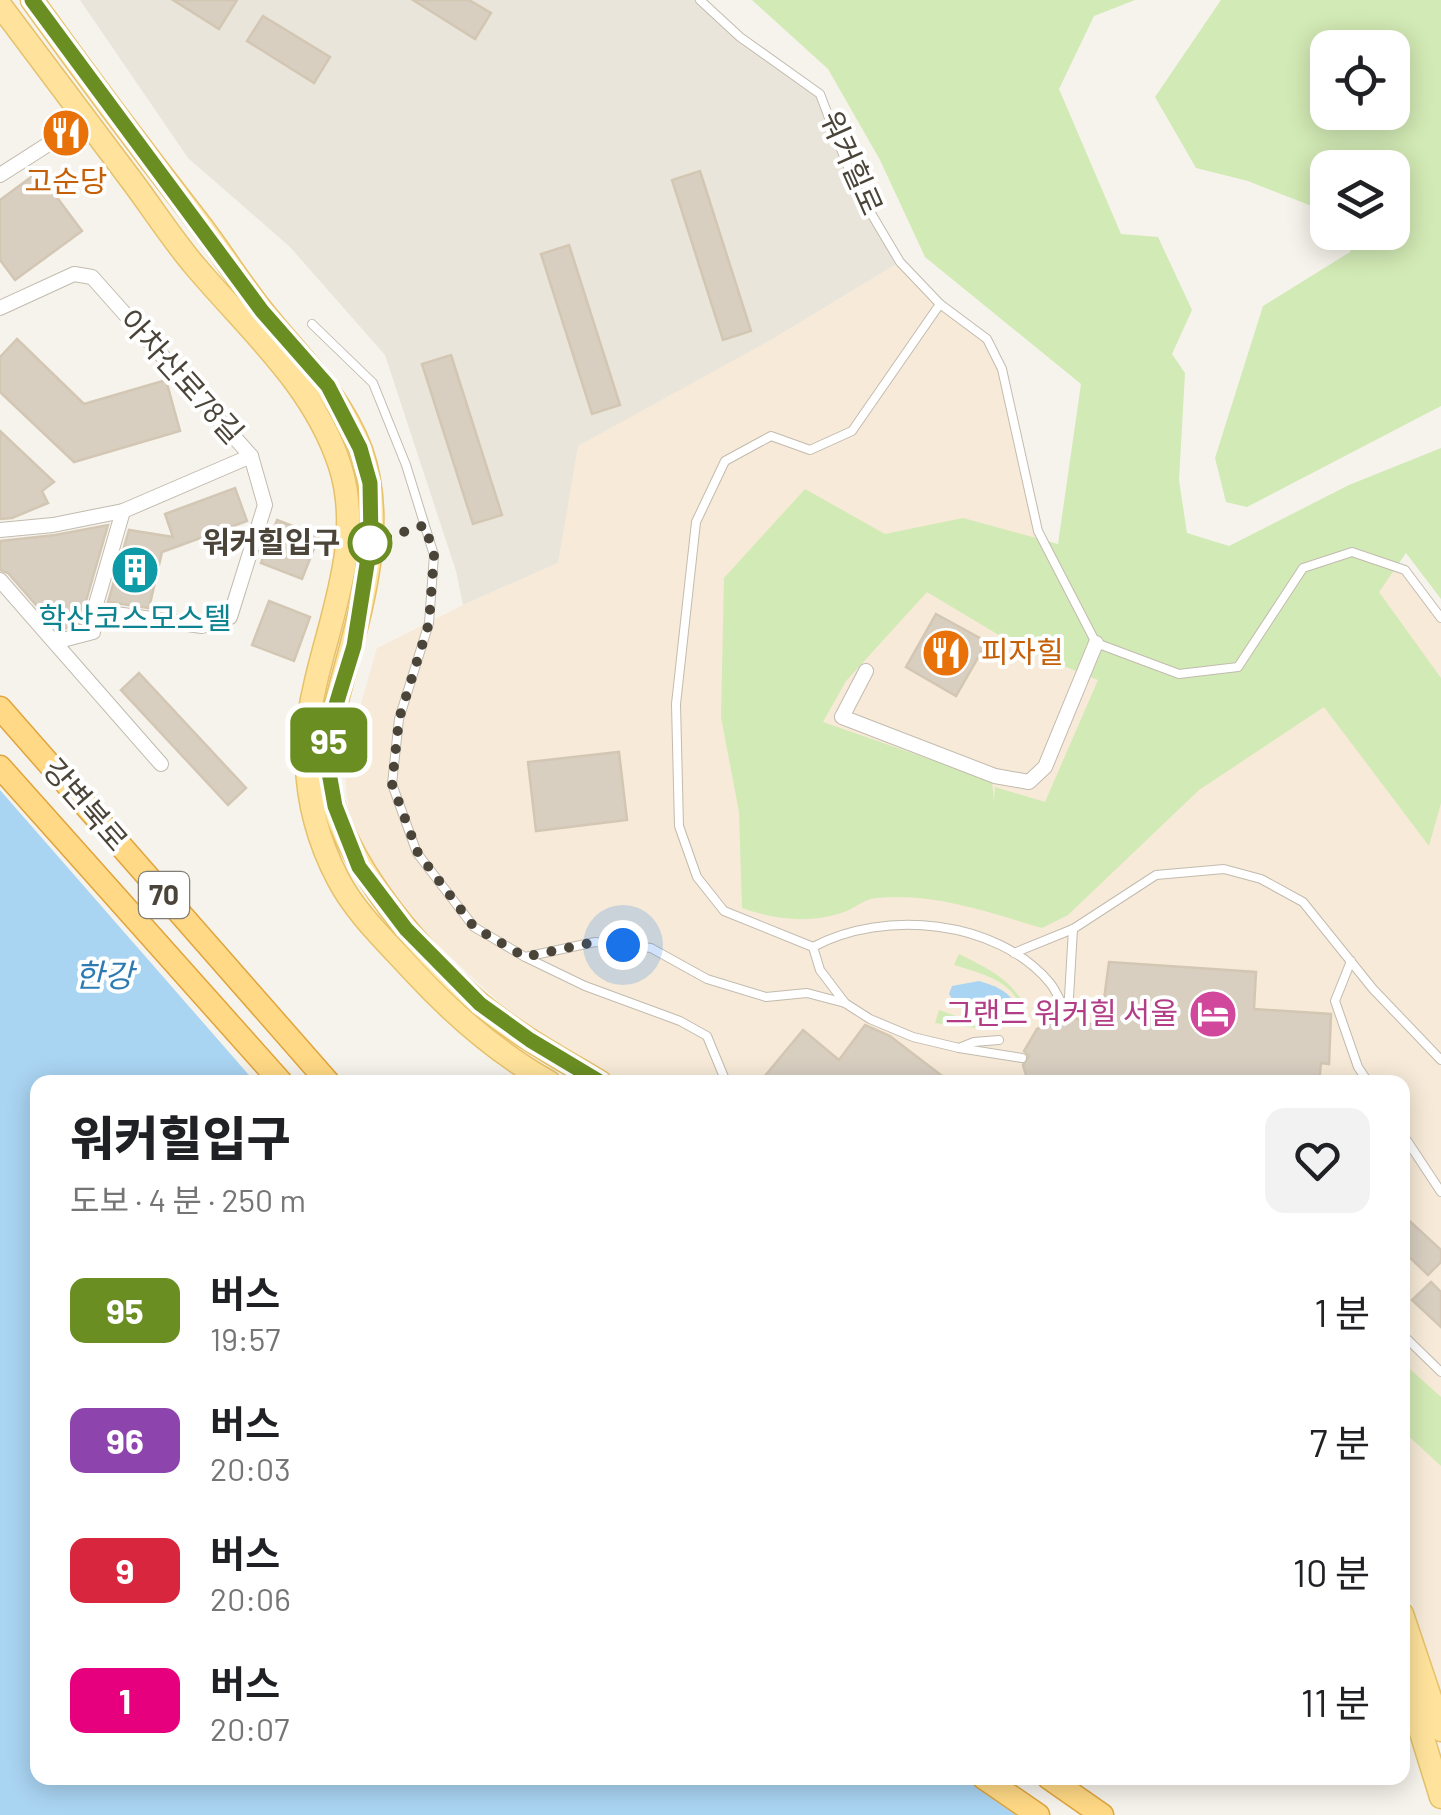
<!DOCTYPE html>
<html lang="ko">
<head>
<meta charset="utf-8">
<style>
  body { margin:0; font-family:Barlow,"Noto Sans KR",sans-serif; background:#f2f2f2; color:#202124; height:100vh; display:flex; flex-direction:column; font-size:38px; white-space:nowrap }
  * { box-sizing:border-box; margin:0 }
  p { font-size:32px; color:#757577 }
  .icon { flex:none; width:55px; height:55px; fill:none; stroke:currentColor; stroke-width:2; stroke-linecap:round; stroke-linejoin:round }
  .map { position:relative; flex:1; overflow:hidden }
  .side { position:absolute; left:30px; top:1075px; width:1380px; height:710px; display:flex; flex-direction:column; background:#fff; border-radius:20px; box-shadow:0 5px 25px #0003 }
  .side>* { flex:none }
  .badge { padding:0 20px; border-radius:15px; font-size:35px; line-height:65px }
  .buttons { position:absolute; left:1310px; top:30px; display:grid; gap:20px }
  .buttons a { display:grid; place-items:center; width:100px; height:100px; border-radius:20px; background:#fff; box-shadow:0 5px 25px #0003; font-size:50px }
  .you { position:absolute; width:50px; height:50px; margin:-25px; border:8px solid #fff; border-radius:50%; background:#1a73e8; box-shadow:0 0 0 15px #1a73e833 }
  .map>.badge { position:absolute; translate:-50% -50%; box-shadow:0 0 0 5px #fff }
  .round { display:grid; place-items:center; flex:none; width:105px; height:105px; border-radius:20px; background:#f2f2f2 }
  .head { display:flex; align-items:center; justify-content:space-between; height:170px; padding:0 40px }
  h1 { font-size:48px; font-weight:800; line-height:75px }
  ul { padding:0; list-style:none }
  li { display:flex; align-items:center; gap:30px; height:130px; padding:0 40px }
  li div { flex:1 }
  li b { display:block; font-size:38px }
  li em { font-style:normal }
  li .badge { min-width:110px; font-weight:700; text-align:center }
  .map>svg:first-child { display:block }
  .residential { fill:#eae5da }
  .commercial { fill:#f7ead8 }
  .green { fill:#d2eab5; fill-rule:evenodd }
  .water { fill:#a9d4f2 }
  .pier { fill:#f6f3ec }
  .building { fill:#d8cfc1; stroke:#d3c7b4; stroke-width:2.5 }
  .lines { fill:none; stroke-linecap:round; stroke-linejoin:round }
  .service-casing { stroke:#c2bbae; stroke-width:10 }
  .minor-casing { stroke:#c2bbae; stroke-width:16 }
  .primary-casing { stroke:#e6c16a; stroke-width:25 }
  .trunk-casing { stroke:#e0a43c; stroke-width:25 }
  .service { stroke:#fff; stroke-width:8 }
  .minor { stroke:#fff; stroke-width:14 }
  .primary { stroke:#ffe39c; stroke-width:22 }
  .trunk { stroke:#ffd985; stroke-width:22 }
  .line-casing { stroke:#fff; stroke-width:22 }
  .line { stroke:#6b8e23; stroke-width:15 }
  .walk { stroke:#4b4439; stroke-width:10; stroke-dasharray:0 18 }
  .stop-dot { fill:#fff; stroke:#6b8e23; stroke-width:5 }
  .labels { text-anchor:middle; stroke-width:8; stroke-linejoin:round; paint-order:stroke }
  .shield { fill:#fff; stroke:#817c74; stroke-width:2.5 }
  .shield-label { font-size:28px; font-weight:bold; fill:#4b4439 }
  .street-label { font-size:30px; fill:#4b4439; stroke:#fff }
  .food-label { font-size:30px; fill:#c56008; stroke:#fff }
  .stop-label { font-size:30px; font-weight:bold; fill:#4b4439; stroke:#fff; text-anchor:end }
  .culture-label { font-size:30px; fill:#0d838f; stroke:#fff }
  .hotel-label { font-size:30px; fill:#b23c85; stroke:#fff; text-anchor:end }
  .water-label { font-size:32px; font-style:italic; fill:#2e7ab2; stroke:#fff }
</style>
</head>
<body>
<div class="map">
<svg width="1441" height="1815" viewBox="0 0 1441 1815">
  <rect width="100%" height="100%" fill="#f6f3ec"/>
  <polygon class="residential" points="80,0 700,0 741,37 820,94 900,262 776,337 563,561 463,605 456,571 385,355 290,247 188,158"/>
  <polygon class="commercial" points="900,262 987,339 1002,369 1036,525 1096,643 1303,568 1405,570 1441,618 1441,1695 1403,1578 1402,1082 621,1082 510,1013 413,921 371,861 349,817 344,763 377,648 463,605 558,563 578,446 776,337"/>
  <g class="green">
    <path d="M752,0H1135L1094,16L1059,89L1121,234L1158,237L1192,310L1172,354L1185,373L1179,480L1187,533L1229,546L1349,485L1441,448V599L1406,553L1379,592L1441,678V803L1429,846L1324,707L1199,790L1068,915L1042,928C988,912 933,892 876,898C863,899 853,910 841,913C808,924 773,919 742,908L739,812L721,717L724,578L805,489L885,534L963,518L1058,544L1081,384L925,257L880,160L828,69ZM927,592L1022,649L1098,680L1045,802L995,787L994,801L992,781L823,722L846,681Z"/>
    <path d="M1221,0H1441V406L1247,507L1226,502L1215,458L1263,306L1350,252L1355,233L1392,232V168H1328L1327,212L1248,181L1196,168L1155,97ZM1328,48H1392V112H1328Z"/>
    <path d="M959,954C985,967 1014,980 1025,1008L1020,1023L986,1029L935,1023L939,1010L978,1024L1014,1021L1021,1014C1019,982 980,973 954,965Z"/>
    <polygon points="1402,1362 1441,1397 1441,1466 1403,1431"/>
  </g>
  <g class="water">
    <polygon points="0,707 338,1082 38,1082 38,1778 1077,1778 1132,1815 0,1815"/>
    <path d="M979,981C996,986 1013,992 1017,1011C996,1031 962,1017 949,994L952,986Z"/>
  </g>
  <g class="pier">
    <polygon points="0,702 223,947 343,1082 255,1082 0,790"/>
    <polygon points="966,1778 1086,1778 1137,1815 1017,1815"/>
  </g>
  <g class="building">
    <polygon points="173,0 237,0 219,29"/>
    <polygon points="413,0 469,0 491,13 475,39"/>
    <polygon points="263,16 330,57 314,83 247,41"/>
    <polygon points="700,171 751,331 723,340 672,180"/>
    <polygon points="38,172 82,231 15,280 0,260 0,200"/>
    <polygon points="569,245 620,405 592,414 541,254"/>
    <polygon points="17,339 84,404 166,380 180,431 74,462 0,392 0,357"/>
    <polygon points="451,355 502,515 473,524 422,364"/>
    <polygon points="0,431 54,482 42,491 48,503 12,518 0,519"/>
    <polygon points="235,488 247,521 162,552 149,608 108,602 129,530 173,537 165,514"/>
    <polygon points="277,520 319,536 302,579 261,563"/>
    <polygon points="108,525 84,608 83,624 58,630 8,573 0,570 0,541 55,535"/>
    <polygon points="269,601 310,617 294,661 252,645"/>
    <polygon points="936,614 987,642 956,696 906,667"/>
    <polygon points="139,673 246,788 228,805 121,690"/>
    <polygon points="619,752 627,820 536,831 528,762"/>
    <polygon points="1109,962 1256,972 1254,1009 1331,1014 1329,1064 1321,1063 1319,1082 1028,1082 1023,1065 1029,1056 1024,1051 1037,1029 1060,1018 1067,1024 1075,1018 1095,1026 1096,1008 1103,1007"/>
    <polygon points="865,1025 890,1036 950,1082 760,1082 803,1030 839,1060"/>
    <polygon points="1402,1214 1441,1250 1441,1262 1428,1275 1402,1250"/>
    <polygon points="1431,1282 1441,1292 1441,1327 1412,1300"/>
  </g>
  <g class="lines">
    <g class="service-casing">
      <g id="service">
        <polyline points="700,0 740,37 820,94 856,188 900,262 940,304 987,339 1002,369 1038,531 1096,643 1179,674 1238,667 1303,568 1352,552 1405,570 1441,618"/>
        <polyline points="312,324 373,383 406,465 434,555 429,623 399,719 392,784 417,853 474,927 525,957 595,942 651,948 707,979 766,997 807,993 845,1003 870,1019 913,1037 959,1048 974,1042 999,1040"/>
        <polyline points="813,947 724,911 697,877 679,826 676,704 696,522 725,461 771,436 810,450 852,431 940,304"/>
        <polyline points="1014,953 1073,929 1156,875 1224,869 1261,879 1303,902 1373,989 1441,1060"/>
        <polyline points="525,957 585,986 680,1021 707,1036 726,1082"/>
        <polyline points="1351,961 1335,1001 1358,1067 1368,1082"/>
        <path d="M845,1003L820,970L813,947C883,909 997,919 1050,983C1058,993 1062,1006 1068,1017"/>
        <polyline points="1068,1014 1073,929"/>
        <polyline points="959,1048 1022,1058"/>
        <polyline points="1402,1133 1441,1192"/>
        <polyline points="1402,1334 1441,1372"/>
      </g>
    </g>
    <g class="minor-casing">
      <g id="minor">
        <polyline points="0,175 86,120"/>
        <polyline points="0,308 74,274 92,277 251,456 265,505 230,617 202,626 94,611"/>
        <polyline points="0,530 53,525 123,511 251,456"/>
        <polyline points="0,580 161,764"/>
        <polyline points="55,642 93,632 94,611 123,511"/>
        <polyline points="866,671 842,717 995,776 1029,782 1045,767 1096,643"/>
      </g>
    </g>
    <g class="primary-casing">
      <g id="primary">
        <path d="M32,0C85,74 139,146 195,218C218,247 238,280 261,309C298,356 340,394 361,450C391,534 354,628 335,709C332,723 328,739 327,754C321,841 418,951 480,1004C517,1035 560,1058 600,1082"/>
        <path d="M0,5C44,63 88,122 132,181C153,209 172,239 195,266C248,329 314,385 340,466C363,538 332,612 316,681C299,749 305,816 338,879C356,914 389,944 415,973C455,1016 497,1053 549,1082"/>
        <polyline points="1402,1614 1441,1730"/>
        <polyline points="1402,1671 1441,1797"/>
      </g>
    </g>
    <g class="trunk-casing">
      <g id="trunk">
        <polyline points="0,708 328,1082"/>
        <polyline points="0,767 281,1082"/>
        <polyline points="984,1778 1038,1815"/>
        <polyline points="1049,1778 1102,1815"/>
      </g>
    </g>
    <use href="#service" class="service"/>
    <use href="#minor" class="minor"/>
    <use href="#primary" class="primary"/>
    <use href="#trunk" class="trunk"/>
  </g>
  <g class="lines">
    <g class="line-casing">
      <polyline id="line" points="32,0 262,311 328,386 360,448 370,483 371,539 354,646 335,708 326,756 335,806 359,867 406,929 480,1004 530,1040 600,1082"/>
    </g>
    <use href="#line" class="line"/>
    <polyline class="walk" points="370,543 425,525 434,556 429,623 399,719 392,784 418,853 474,927 525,957 595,942 623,945"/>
  </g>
  <defs>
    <g id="restaurant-disc" transform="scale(2.5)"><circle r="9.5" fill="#e8710a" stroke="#fff"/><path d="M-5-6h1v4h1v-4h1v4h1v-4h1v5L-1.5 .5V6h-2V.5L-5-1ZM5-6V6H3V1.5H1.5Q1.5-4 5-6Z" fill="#fff"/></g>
    <g id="building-disc" transform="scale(2.5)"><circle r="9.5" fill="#0f9aa8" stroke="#fff"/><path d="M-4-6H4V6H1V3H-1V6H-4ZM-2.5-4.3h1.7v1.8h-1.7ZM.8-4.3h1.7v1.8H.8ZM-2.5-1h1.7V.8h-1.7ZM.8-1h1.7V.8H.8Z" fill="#fff"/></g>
    <g id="hotel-disc" transform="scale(2.5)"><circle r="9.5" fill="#d1479c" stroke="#fff"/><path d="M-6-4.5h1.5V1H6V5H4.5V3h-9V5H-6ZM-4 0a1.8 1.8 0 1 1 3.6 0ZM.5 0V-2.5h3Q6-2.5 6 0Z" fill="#fff"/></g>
  </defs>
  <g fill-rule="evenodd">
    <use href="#restaurant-disc" x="66" y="133"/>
    <use href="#building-disc" x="135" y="570"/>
    <use href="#restaurant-disc" x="946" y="653"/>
    <use href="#hotel-disc" x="1213" y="1014"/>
  </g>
  <circle class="stop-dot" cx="370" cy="543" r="20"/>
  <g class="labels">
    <rect class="shield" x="139" y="872" width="50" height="46" rx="8"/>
    <g class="shield-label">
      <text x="164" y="905">70</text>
    </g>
    <g class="street-label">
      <text transform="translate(851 163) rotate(66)" y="10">워커힐로</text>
      <text transform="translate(181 377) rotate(48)" y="10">아차산로78길</text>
      <text transform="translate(85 805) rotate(49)" y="10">강변북로</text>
    </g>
    <g class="food-label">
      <text x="66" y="192">고순당</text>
      <text x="981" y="663" text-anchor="start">피자힐</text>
    </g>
    <g class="stop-label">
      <text x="340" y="553">워커힐입구</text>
    </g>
    <g class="culture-label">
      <text x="135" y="629">학산코스모스텔</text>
    </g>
    <g class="hotel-label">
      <text x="1178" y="1024">그랜드 워커힐 서울</text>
    </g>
    <g class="water-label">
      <text x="104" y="987">한강</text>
    </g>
  </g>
</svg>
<div class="buttons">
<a><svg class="icon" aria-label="locate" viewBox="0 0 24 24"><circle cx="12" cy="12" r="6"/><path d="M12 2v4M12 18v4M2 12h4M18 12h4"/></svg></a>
<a><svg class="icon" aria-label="layers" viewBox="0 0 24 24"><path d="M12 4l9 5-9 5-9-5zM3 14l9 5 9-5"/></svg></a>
</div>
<div class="you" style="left:623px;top:945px"></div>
<b class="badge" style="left:329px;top:740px;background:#6b8e23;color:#fff">95</b>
<section class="side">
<div class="head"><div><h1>워커힐입구</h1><p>도보 · 4 분 · 250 m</p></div><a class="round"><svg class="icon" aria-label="heart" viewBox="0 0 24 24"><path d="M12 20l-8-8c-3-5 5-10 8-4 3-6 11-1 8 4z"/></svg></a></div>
<ul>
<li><span class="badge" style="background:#6b8e23;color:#fff">95</span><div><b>버스</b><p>19:57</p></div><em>1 분</em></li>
<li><span class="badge" style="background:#8e44ad;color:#fff">96</span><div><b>버스</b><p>20:03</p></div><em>7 분</em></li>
<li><span class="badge" style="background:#d7263d;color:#fff">9</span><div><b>버스</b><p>20:06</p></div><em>10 분</em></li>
<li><span class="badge" style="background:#e6007e;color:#fff">1</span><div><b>버스</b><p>20:07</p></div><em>11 분</em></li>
</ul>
</section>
</div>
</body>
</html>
